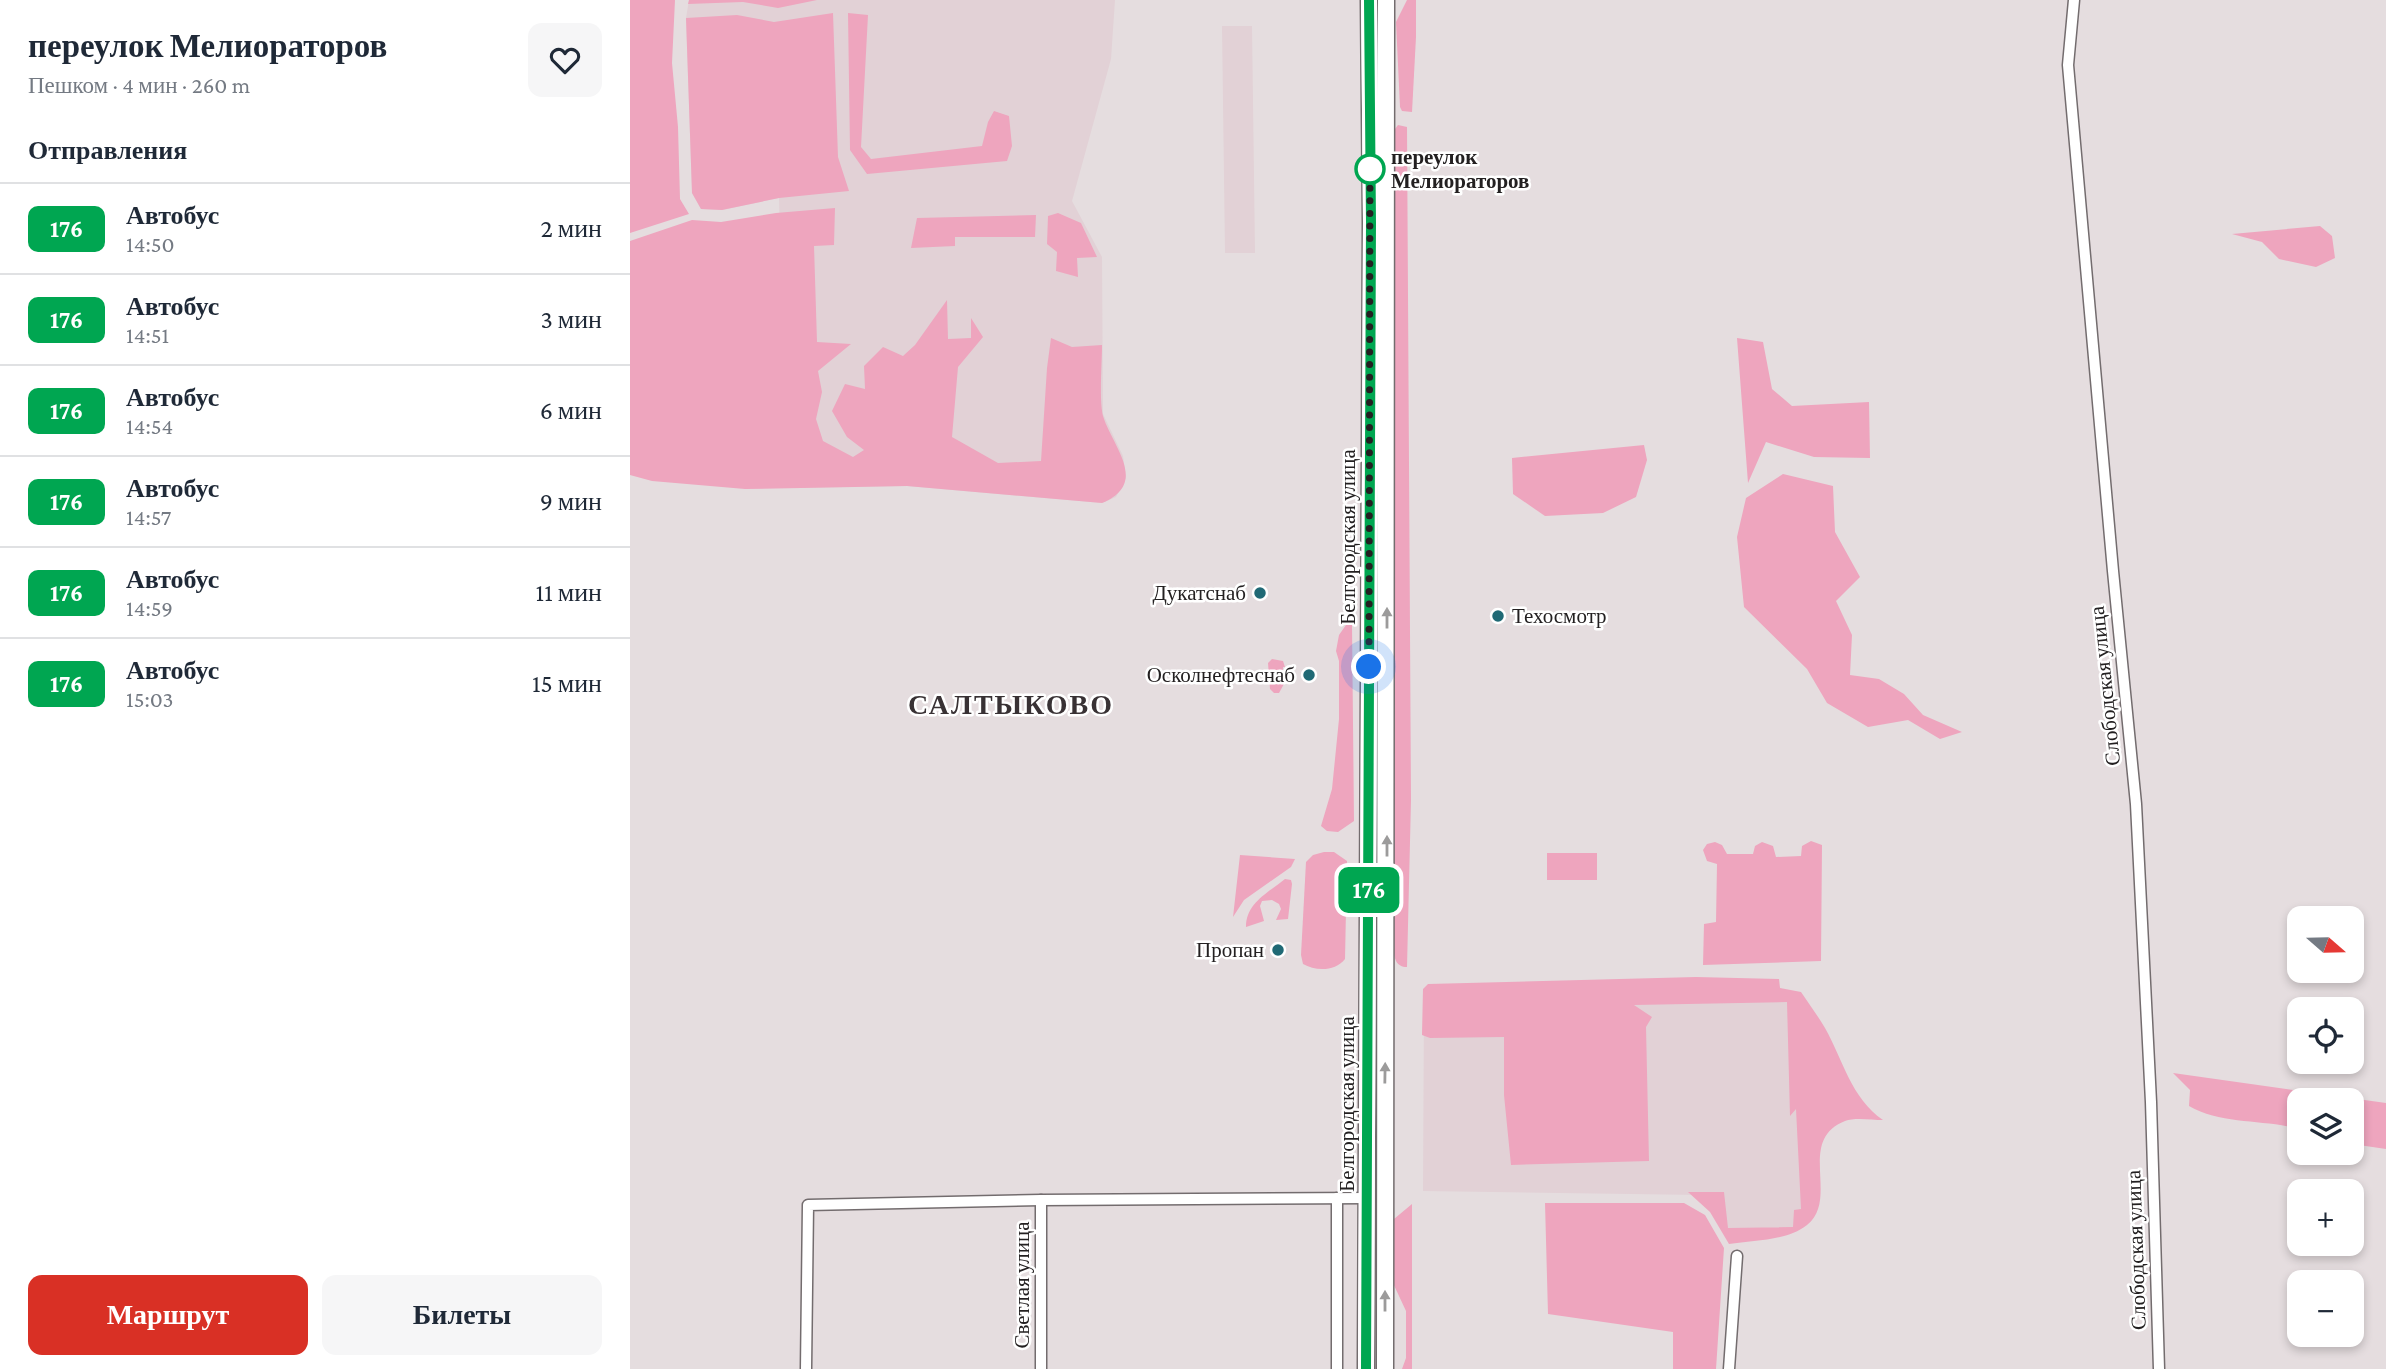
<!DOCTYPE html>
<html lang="ru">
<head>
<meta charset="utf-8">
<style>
  body { margin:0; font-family:"Crimson Pro",serif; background:#f6f6f7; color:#1f2937; height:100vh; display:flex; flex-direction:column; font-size:26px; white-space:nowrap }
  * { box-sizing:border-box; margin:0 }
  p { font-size:23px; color:#747a83 }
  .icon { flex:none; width:38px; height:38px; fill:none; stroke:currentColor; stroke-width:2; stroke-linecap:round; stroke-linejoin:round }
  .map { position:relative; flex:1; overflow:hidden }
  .sheet { display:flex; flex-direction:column; background:#fff; width:630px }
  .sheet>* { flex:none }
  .badge { padding:0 14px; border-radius:10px; font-size:24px; line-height:46px }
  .needle { width:46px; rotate:110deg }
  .controls { position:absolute; left:1657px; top:906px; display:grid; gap:14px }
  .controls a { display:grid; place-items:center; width:77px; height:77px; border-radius:14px; background:#fff; box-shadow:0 4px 10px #0003; font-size:35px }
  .you { position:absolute; width:35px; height:35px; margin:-18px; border:5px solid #fff; border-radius:50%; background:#1a73e8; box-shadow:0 0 0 10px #1a73e833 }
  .map>.badge { position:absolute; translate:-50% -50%; box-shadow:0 0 0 4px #fff }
  h2 { padding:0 28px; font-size:26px; line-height:63px }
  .round { display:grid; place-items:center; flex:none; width:74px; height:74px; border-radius:14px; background:#f6f6f7 }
  .summary { display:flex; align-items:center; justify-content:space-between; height:119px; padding:0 28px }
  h1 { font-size:33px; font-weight:600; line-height:52px }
  .button { display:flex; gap:14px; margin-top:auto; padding:14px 28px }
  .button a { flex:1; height:80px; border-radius:14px; background:#d93025; color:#fff; font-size:28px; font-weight:600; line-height:80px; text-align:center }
  .button a+a { background:#f6f6f7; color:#1f2937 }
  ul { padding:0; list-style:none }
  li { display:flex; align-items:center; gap:21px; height:91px; padding:0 28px; border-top:2px solid #e0e1e3 }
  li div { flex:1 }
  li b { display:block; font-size:26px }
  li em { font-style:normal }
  li .badge { min-width:77px; font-weight:700; text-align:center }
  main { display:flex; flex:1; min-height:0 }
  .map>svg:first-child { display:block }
  .built { fill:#e2d1d6 }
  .green { fill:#eea5be }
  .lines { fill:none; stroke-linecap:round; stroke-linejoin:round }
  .minor-casing { stroke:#736c6e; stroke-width:13 }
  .primary-casing { stroke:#736c6e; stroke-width:19 }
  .minor { stroke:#fff; stroke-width:10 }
  .primary { stroke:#fff; stroke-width:16 }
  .oneway { fill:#9c9b9b }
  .line-casing { stroke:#fff; stroke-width:16 }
  .line { stroke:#00a651; stroke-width:10 }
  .walk { stroke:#232021; stroke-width:7; stroke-dasharray:0 12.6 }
  .stop-dot { fill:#fff; stroke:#00a651; stroke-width:3.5 }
  .poi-dot { fill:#206975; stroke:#fff; stroke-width:2.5 }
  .labels { text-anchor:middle; stroke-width:5; stroke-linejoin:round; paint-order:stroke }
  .stop-label { font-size:21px; font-weight:bold; fill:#232021; stroke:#fff; text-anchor:start }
  .street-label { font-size:21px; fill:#232021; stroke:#fff }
  .poi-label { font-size:21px; fill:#232021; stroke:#fff; text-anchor:end }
  .district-label { font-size:28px; font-weight:bold; letter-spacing:2px; fill:#383134; stroke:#fff }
</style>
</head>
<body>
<main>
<section class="sheet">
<div class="summary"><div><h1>переулок Мелиораторов</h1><p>Пешком · 4 мин · 260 m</p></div><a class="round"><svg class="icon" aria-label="heart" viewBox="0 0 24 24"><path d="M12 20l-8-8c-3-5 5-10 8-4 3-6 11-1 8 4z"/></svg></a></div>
<h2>Отправления</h2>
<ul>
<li><span class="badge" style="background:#00a651;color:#fff">176</span><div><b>Автобус</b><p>14:50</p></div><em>2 мин</em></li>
<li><span class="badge" style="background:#00a651;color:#fff">176</span><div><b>Автобус</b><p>14:51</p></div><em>3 мин</em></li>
<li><span class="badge" style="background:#00a651;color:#fff">176</span><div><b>Автобус</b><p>14:54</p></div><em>6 мин</em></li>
<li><span class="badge" style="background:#00a651;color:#fff">176</span><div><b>Автобус</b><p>14:57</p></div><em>9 мин</em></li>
<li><span class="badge" style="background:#00a651;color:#fff">176</span><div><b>Автобус</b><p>14:59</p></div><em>11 мин</em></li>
<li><span class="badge" style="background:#00a651;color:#fff">176</span><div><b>Автобус</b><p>15:03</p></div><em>15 мин</em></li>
</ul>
<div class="button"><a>Маршрут</a><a>Билеты</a></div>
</section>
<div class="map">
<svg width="1756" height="1369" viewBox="0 0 1756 1369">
  <rect width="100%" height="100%" fill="#e5dddf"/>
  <g class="built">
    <polygon points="59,0 485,0 481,59 442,201 472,257 473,414 493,456 496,478 486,497 472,503 277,486 156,488 149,198 92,210 71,209 62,193 56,18"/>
    <polygon points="592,26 622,26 625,253 595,253"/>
    <polygon points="1167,992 1174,1219 1160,1232 1096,1233 1071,1195 793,1191 794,1001"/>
  </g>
  <g class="green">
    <polygon points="0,0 45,0 42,63 48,127 50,199 59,214 0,233"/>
    <polygon points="59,0 187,0 148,8 113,2 58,4"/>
    <polygon points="777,0 786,0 786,37 782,112 772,111 770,107 766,22"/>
    <polygon points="203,13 208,157 219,191 149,198 92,210 71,209 62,193 56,18 107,15 144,22"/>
    <polygon points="218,13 238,15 231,147 241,159 352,146 358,122 364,111 379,116 382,146 377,161 237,174 220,150"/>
    <path d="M768,125L777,127L781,800L777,967C766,967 765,959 763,950L765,428L761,144L762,133Z"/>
    <path d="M205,208L204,245L184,246L187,342L221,344L188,371L192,392L186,419L193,441L223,457L234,450L217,437L202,411L215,384L235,389L234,366L253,347L273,356L285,345L317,300L318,339L341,338V318L353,337L328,367L322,437L368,463L411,461L417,368L421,338L442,347L472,345C472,363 469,400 473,416C482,446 520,483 472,503L277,486L115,489L22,481L0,475V241L62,220L91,222L146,213Z"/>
    <polygon points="428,213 451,223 467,257 447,258 448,277 426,271 427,252 417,244 418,216"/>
    <polygon points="406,215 405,237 325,237 325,246 281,248 287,218"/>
    <polygon points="1690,226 1702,236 1705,258 1686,267 1649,259 1632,242 1602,234"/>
    <polygon points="1107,338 1133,342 1142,389 1162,406 1239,402 1240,458 1184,457 1136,442 1118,483"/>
    <polygon points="1014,445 1017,460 1006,497 973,513 915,516 883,494 882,458"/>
    <polygon points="1153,474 1203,486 1205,532 1230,577 1206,601 1222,635 1220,675 1249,679 1274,694 1293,715 1332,732 1310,739 1278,720 1238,727 1197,703 1177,669 1114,607 1107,537 1116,498"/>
    <polygon points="722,624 724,821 708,832 697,831 691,826 702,789 709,719 709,661 706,651 709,635 716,625"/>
    <polygon points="642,659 653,661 655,667 653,667 652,681 655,682 649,693 644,693 640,689 638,663"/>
    <polygon points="1181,841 1192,845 1191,961 1073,965 1074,924 1086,922 1087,864 1077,861 1073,850 1077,844 1085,842 1092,845 1097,854 1123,854 1125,846 1132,842 1143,846 1146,857 1171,856 1172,846"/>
    <path d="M694,852H704L717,861L715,959C705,972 685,971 673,964L671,955L676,862L683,855Z"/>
    <rect x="917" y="853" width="50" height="27"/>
    <polygon points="610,855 665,859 661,867 614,900 603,917"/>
    <path d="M655,879L661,880L662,884L658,919L646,920L651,909L649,904L642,900L632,901L630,906L634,921L616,927C616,903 638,893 655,879Z"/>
    <path d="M1066,977L1149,979L1150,988L1171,992C1179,1004 1188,1016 1195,1028C1213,1060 1221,1098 1253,1120C1242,1120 1225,1117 1215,1121C1166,1140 1210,1199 1177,1225C1157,1241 1124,1240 1099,1244L1080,1212L1058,1192H1094L1098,1228L1163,1227L1164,1210L1171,1209L1166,1109L1160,1116L1157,1002L1004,1005L1022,1017L1016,1027L1019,1161L881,1165L874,1095V1037L800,1038L792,1035L793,989L798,984Z"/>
    <path d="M1543,1073L1756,1103V1149L1722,1144V1101H1670L1669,1129C1634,1119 1592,1125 1559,1106L1560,1090Z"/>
    <polygon points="915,1203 1054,1203 1075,1215 1094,1248 1086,1369 1043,1369 1043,1332 918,1314"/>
    <polygon points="782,1204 782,1369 772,1369 776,1358 776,1311 762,1281 764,1219"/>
  </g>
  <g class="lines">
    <g class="minor-casing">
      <g id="minor">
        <polyline points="1444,0 1438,65 1483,571 1506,804 1521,1102 1529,1369"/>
        <polyline points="707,1198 707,1369"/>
        <polyline points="176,1369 178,1205 411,1200 738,1198"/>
        <polyline points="411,1369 411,1200"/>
        <polyline points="1099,1369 1107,1256"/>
      </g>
    </g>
    <g class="primary-casing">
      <g id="primary">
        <polyline points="736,1369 741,222 739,0"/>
        <polyline points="755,1369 756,0"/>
      </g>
    </g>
    <use href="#minor" class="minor"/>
    <use href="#primary" class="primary"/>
  </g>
  <defs><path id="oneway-solid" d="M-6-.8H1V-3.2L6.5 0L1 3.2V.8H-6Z" transform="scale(1.75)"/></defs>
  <g class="oneway">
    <use href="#oneway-solid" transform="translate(757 618) rotate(-90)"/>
    <use href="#oneway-solid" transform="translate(757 846) rotate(-90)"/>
    <use href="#oneway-solid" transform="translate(755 1073) rotate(-89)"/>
    <use href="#oneway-solid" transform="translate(755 1301) rotate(-90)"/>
  </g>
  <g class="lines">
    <g class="line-casing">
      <polyline id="line" points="736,1369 741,222 739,0"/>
    </g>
    <use href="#line" class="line"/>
    <polyline class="walk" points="739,667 740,169"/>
  </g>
  <circle class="stop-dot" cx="740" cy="169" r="14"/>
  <g class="poi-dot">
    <circle cx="630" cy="593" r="7"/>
    <circle cx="868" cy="616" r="7"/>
    <circle cx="679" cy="675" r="7"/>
    <circle cx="648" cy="950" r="7"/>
  </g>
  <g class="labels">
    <g class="stop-label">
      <text x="761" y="164">переулок<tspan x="761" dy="24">Мелиораторов</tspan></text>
    </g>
    <g class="street-label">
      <text transform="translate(718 537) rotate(-90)" y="7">Белгородская улица</text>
      <text transform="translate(1475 686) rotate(-96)" y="7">Слободская улица</text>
      <text transform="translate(717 1104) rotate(-90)" y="7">Белгородская улица</text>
      <text transform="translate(1506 1250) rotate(-92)" y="7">Слободская улица</text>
      <text transform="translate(392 1285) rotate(-90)" y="7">Светлая улица</text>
    </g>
    <g class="poi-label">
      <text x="616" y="600">Дукатснаб</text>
      <text x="882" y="623" text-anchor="start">Техосмотр</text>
      <text x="665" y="682">Осколнефтеснаб</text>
      <text x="634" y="957">Пропан</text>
    </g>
    <g class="district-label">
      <text x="381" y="714">САЛТЫКОВО</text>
    </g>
  </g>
</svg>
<div class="controls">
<a><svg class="needle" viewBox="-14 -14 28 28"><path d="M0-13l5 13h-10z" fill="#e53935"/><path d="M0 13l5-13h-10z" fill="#747a83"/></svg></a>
<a><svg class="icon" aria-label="locate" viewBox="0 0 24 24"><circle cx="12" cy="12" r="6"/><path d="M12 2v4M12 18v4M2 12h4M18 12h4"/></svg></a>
<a><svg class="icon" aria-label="layers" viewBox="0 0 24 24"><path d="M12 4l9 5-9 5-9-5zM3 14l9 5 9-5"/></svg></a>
<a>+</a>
<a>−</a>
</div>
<div class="you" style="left:739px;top:667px"></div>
<b class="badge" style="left:739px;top:890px;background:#00a651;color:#fff">176</b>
</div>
</main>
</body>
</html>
